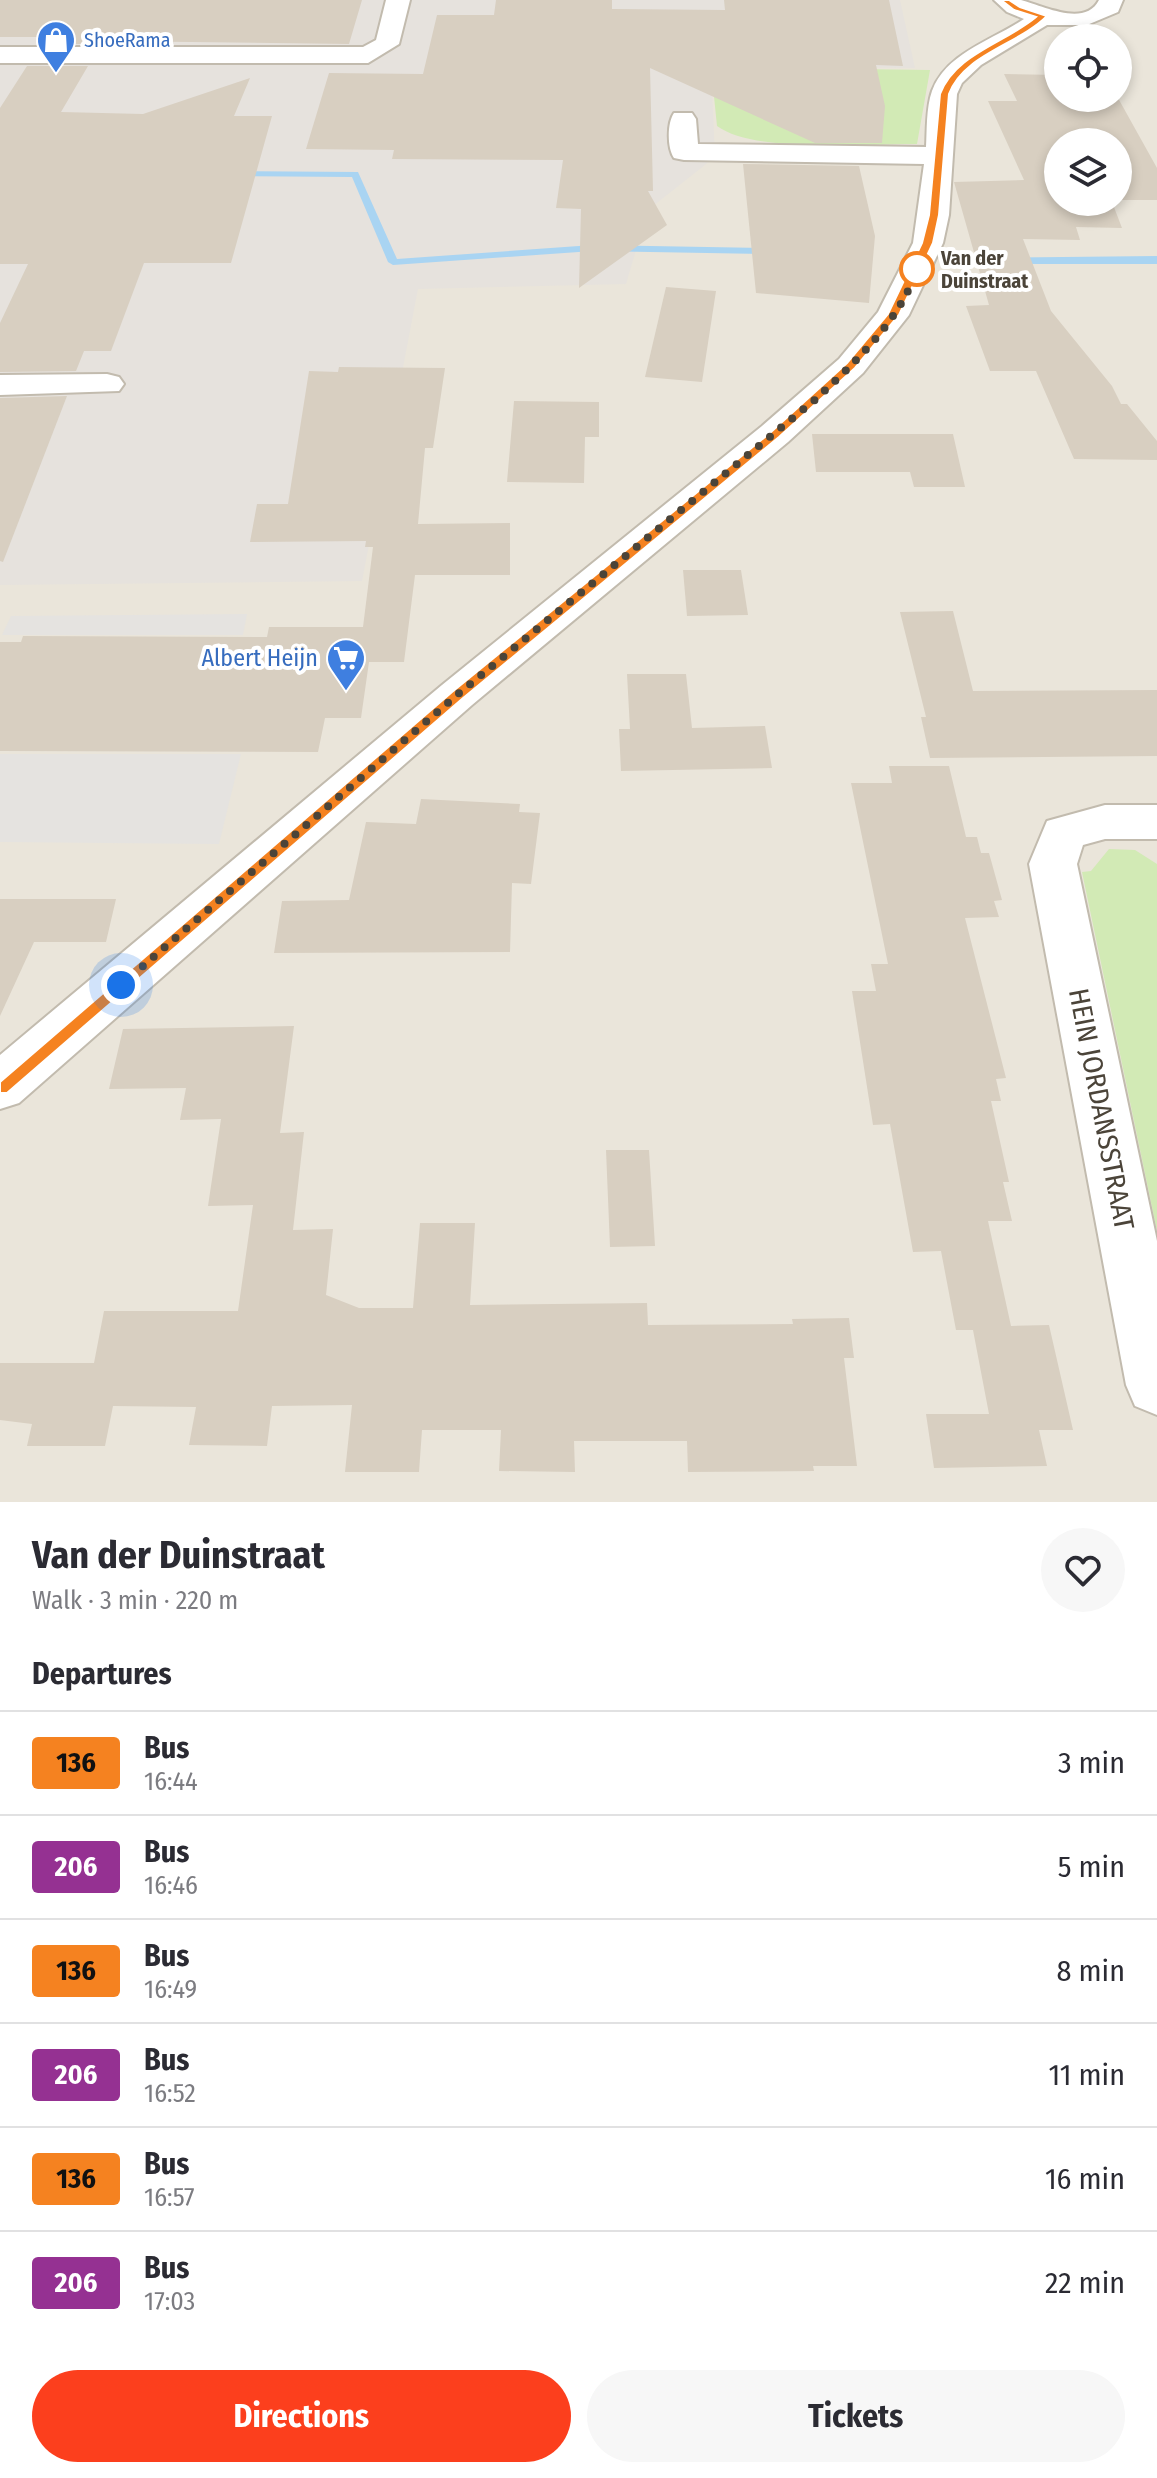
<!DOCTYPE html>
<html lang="en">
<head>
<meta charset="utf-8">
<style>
  body { margin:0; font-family:"Fira Sans Condensed",sans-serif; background:#f7f7f7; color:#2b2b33; height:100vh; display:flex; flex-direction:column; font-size:30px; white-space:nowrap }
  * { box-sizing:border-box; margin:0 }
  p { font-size:26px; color:#7c7c81 }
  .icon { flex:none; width:44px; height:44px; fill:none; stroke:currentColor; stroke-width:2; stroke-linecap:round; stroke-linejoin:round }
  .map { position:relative; height:1502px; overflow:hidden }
  .panel { display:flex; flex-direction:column; background:#fff; flex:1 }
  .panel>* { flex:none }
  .badge { padding:0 16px; border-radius:6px; font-size:28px; line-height:52px }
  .fabs { position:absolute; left:1044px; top:24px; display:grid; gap:16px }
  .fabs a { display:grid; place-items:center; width:88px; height:88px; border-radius:50%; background:#fff; box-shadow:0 4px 12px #0003; font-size:40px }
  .you { position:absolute; width:40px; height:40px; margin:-20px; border:6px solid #fff; border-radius:50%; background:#1a73e8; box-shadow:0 0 0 12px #1a73e833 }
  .map>.badge { position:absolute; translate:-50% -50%; box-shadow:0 0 0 4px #fff }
  h2 { padding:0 32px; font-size:30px; line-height:72px }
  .round { display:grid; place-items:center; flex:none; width:84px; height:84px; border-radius:42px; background:#f7f7f7 }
  .head { display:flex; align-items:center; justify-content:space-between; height:136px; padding:0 32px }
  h1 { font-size:38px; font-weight:700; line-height:60px }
  .primary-button { display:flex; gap:16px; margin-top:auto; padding:16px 32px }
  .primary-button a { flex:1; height:92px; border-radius:48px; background:#fc3f1d; color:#fff; font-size:32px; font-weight:700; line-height:92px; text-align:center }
  .primary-button a+a { background:#f7f7f7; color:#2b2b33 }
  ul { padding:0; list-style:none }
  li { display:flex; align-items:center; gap:24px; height:104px; padding:0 32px; border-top:2px solid #e1e1e2 }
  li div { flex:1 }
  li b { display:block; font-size:30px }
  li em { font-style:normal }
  li .badge { min-width:88px; font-weight:700; text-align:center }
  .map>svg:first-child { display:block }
  .residential { fill:#eae5da; fill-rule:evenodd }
  .industrial { fill:#e6e2dd }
  .green { fill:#d2eab5 }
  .parking { fill:#e5e3e0 }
  .water { fill:#a9d4f2 }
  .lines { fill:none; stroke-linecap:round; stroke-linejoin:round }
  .stream { fill:#a9d4f2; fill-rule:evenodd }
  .building { fill:#d8cfc1 }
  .minor-casing { stroke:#c2bbae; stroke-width:4 }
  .minor { fill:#fff; fill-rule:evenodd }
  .line { fill:#f58220; stroke:#fff; stroke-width:2 }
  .walk { stroke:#4b4439; stroke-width:8; stroke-dasharray:0 14.4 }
  .stop-dot { fill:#fff; stroke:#f58220; stroke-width:4 }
  .labels { text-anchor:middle; stroke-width:8; stroke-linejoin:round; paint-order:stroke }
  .far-shop-label { font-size:20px; fill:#366cbe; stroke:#fff; text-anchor:start }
  .far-stop-label { font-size:20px; font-weight:bold; fill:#4b4439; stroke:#fff; text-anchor:start }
  .shop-label { font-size:24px; fill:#366cbe; stroke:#fff; text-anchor:end }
  .near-street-label { font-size:28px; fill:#4b4439; stroke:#fff }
</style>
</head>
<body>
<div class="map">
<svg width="1157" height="1502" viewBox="0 0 1157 1502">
  <rect width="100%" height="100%" fill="#f6f3ec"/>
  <path class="residential" d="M0,0H1157V1502H0ZM1058,38H1118V98H1058ZM1058,142H1118V202H1058Z"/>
  <polygon class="industrial" points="0,0 900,0 915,68 711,66 715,157 648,210 626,284 418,289 362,581 0,585"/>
  <g class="green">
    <path d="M711,67L930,70L917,144C868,143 755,154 717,126Z"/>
    <polygon points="1109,849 1135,850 1157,864 1157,1231 1082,872 1091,871"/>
  </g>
  <g class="parking">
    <polygon points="247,614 243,635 2,635 11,616"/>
    <polygon points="0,754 241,754 219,844 0,842"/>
  </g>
  <polygon class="water" points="1157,256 1157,264 996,264 981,258"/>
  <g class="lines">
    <polygon class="stream" points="237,171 358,172 397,259 593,245 770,248 775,251 770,254 593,251 393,265 388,262 352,177 234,176 234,172"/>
  </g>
  <g class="building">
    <polygon points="0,0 362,0 349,44 103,41 102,44 41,44 45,37 0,37"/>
    <polygon points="496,0 612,0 612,9 725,10 724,0 889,0 903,66 876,65 885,106 882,143 815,143 650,68 653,191 648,191 667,225 579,288 581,209 556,208 563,160 392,159 394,150 306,149 329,73 423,74 437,15 494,15"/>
    <polygon points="27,66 88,66 61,112 143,114 250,78 234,116 272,116 231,263 144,263 111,351 84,351 76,371 0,372 0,323 28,264 0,264 0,108"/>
    <polygon points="1004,74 1058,75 1058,98 1118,98 1157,168 1157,200 1118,200 1118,142 1058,142 1058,202 1112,202 1122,228 1076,227 1080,240 1023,239 1051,311 1112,386 1121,404 1127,404 1157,441 1157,460 1074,459 1036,371 990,371 966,306 989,305 954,182 1024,180 988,101 1017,101"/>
    <polygon points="743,164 859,166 875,236 869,303 756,293"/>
    <polygon points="666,287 716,291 702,382 645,377"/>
    <polygon points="339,367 445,368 433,448 425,448 418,524 510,523 510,575 415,575 404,662 369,662 361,718 325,718 318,752 0,751 0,642 21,642 23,636 267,637 269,627 363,627 373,547 365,547 366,541 250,542 257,504 288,504 309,371 338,372"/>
    <polygon points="67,396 3,562 0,561 0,398"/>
    <polygon points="514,401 599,402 599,437 585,437 584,483 507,482"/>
    <polygon points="812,434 953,434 965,487 914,487 910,472 816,472"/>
    <polygon points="683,570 741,570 748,615 687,616"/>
    <polygon points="953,611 973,691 1157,690 1157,756 930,758 921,717 926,717 900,612"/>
    <polygon points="627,674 686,674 692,728 765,726 772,768 621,771 619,729 630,729"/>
    <polygon points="889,766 949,766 966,837 977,837 981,853 989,853 1002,900 994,901 999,917 965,918 1006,1078 996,1079 1001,1101 991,1101 1009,1182 1003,1182 1012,1221 988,1221 1011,1326 1049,1325 1073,1430 1039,1430 1047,1466 934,1468 926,1414 989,1414 973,1330 956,1330 941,1251 913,1252 890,1124 873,1125 852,991 876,991 871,964 888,964 851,783 892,783"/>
    <polygon points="421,799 520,804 519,812 540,813 531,884 512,883 510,952 274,953 282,901 349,900 366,822 416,824"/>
    <polygon points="0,899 116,899 106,942 34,942 0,1016"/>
    <polygon points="294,1026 280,1133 304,1132 293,1230 333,1229 326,1295 359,1308 413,1308 420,1223 475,1223 470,1305 647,1303 648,1325 793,1324 792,1319 849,1318 854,1358 844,1358 857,1466 813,1466 814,1471 688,1472 687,1441 574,1441 575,1472 499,1471 501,1430 422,1430 419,1472 345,1472 352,1405 272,1406 267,1446 189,1445 196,1407 113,1406 105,1446 27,1446 32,1424 0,1420 0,1363 94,1363 104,1311 238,1311 253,1205 208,1206 221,1119 180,1120 186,1088 109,1089 123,1029"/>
    <polygon points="606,1150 649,1150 655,1246 610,1247"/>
  </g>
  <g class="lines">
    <g class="minor-casing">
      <g id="minor">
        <polygon points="386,0 410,0 399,44 368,63 0,63 0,47 363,47 376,40"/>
        <path d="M994,0C1002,0 1013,0 1021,0C1041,5 1085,28 1099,0H1123L1118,12L1087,25H1047L981,65L962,83L957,94L949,215L943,243L909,315L863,373L788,442L472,705L19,1103L0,1109V1055L442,685L762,426L839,359L878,312L913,243L924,164L684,160L674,158C667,148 667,123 674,113H692L696,119L698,144L926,147C927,130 926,108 932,91C946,53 993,40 1024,19L1007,12Z"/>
        <polygon points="107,374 119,377 124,384 119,391 0,395 0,375"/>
        <polygon points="1105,805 1157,805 1157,839 1105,839 1083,845 1077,864 1157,1241 1157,1415 1135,1406 1126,1385 1029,864 1047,821"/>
      </g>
    </g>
    <use href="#minor" class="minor"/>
  </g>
  <path class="line" d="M1001,0H1009L1020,7L1047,16C1018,45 964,54 949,94L939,215L933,243L899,315L855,368L779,437L462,699L7,1093H0V1082L452,692L771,432L847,363L888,314L922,243L929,215L940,94C955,54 1005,43 1036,17L1014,10Z"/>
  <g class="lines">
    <path class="walk" d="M121,985L457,695L817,398C855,362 900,321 917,269"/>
  </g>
  <defs>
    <g id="shop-pin" transform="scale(2)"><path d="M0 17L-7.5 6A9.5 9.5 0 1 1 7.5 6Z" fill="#3f7fe0" stroke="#fff"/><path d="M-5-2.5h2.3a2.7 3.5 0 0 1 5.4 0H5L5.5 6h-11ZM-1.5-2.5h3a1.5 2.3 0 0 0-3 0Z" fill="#fff"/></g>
    <g id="supermarket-pin" transform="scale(2)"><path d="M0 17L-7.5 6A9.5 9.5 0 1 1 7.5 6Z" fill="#3f7fe0" stroke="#fff"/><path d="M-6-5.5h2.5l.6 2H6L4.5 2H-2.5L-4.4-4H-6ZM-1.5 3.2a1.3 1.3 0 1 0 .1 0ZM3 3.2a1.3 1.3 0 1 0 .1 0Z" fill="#fff"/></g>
  </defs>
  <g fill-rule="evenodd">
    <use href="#shop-pin" x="56" y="40"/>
    <use href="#supermarket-pin" x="346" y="658"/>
  </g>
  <circle class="stop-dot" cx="917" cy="269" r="16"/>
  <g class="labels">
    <g class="far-shop-label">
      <text x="84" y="47">ShoeRama</text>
    </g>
    <g class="far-stop-label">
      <text x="941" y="265">Van der<tspan x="941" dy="23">Duinstraat</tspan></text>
    </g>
    <g class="shop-label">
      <text x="318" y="666">Albert Heijn</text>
    </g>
    <g class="near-street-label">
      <text transform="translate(1102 1109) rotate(79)" y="10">HEIN JORDANSSTRAAT</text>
    </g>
  </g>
</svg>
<div class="fabs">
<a><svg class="icon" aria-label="locate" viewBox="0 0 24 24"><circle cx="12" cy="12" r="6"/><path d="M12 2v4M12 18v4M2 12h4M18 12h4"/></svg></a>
<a><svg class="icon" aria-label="layers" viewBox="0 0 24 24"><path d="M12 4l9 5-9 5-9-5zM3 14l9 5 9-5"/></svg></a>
</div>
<div class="you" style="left:121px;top:985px"></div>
</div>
<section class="panel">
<div class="head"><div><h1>Van der Duinstraat</h1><p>Walk · 3 min · 220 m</p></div><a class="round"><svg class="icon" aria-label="heart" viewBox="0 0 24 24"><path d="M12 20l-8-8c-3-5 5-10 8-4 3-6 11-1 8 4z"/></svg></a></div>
<h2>Departures</h2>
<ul>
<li><span class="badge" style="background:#f58220;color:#111">136</span><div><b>Bus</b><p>16:44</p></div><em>3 min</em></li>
<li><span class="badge" style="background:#953192;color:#fff">206</span><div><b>Bus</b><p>16:46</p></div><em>5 min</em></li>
<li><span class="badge" style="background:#f58220;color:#111">136</span><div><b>Bus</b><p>16:49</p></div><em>8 min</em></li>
<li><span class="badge" style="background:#953192;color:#fff">206</span><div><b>Bus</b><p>16:52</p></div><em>11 min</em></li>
<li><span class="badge" style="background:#f58220;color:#111">136</span><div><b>Bus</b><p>16:57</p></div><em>16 min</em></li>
<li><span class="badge" style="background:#953192;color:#fff">206</span><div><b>Bus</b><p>17:03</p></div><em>22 min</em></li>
</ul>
<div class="primary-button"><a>Directions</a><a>Tickets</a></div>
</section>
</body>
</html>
